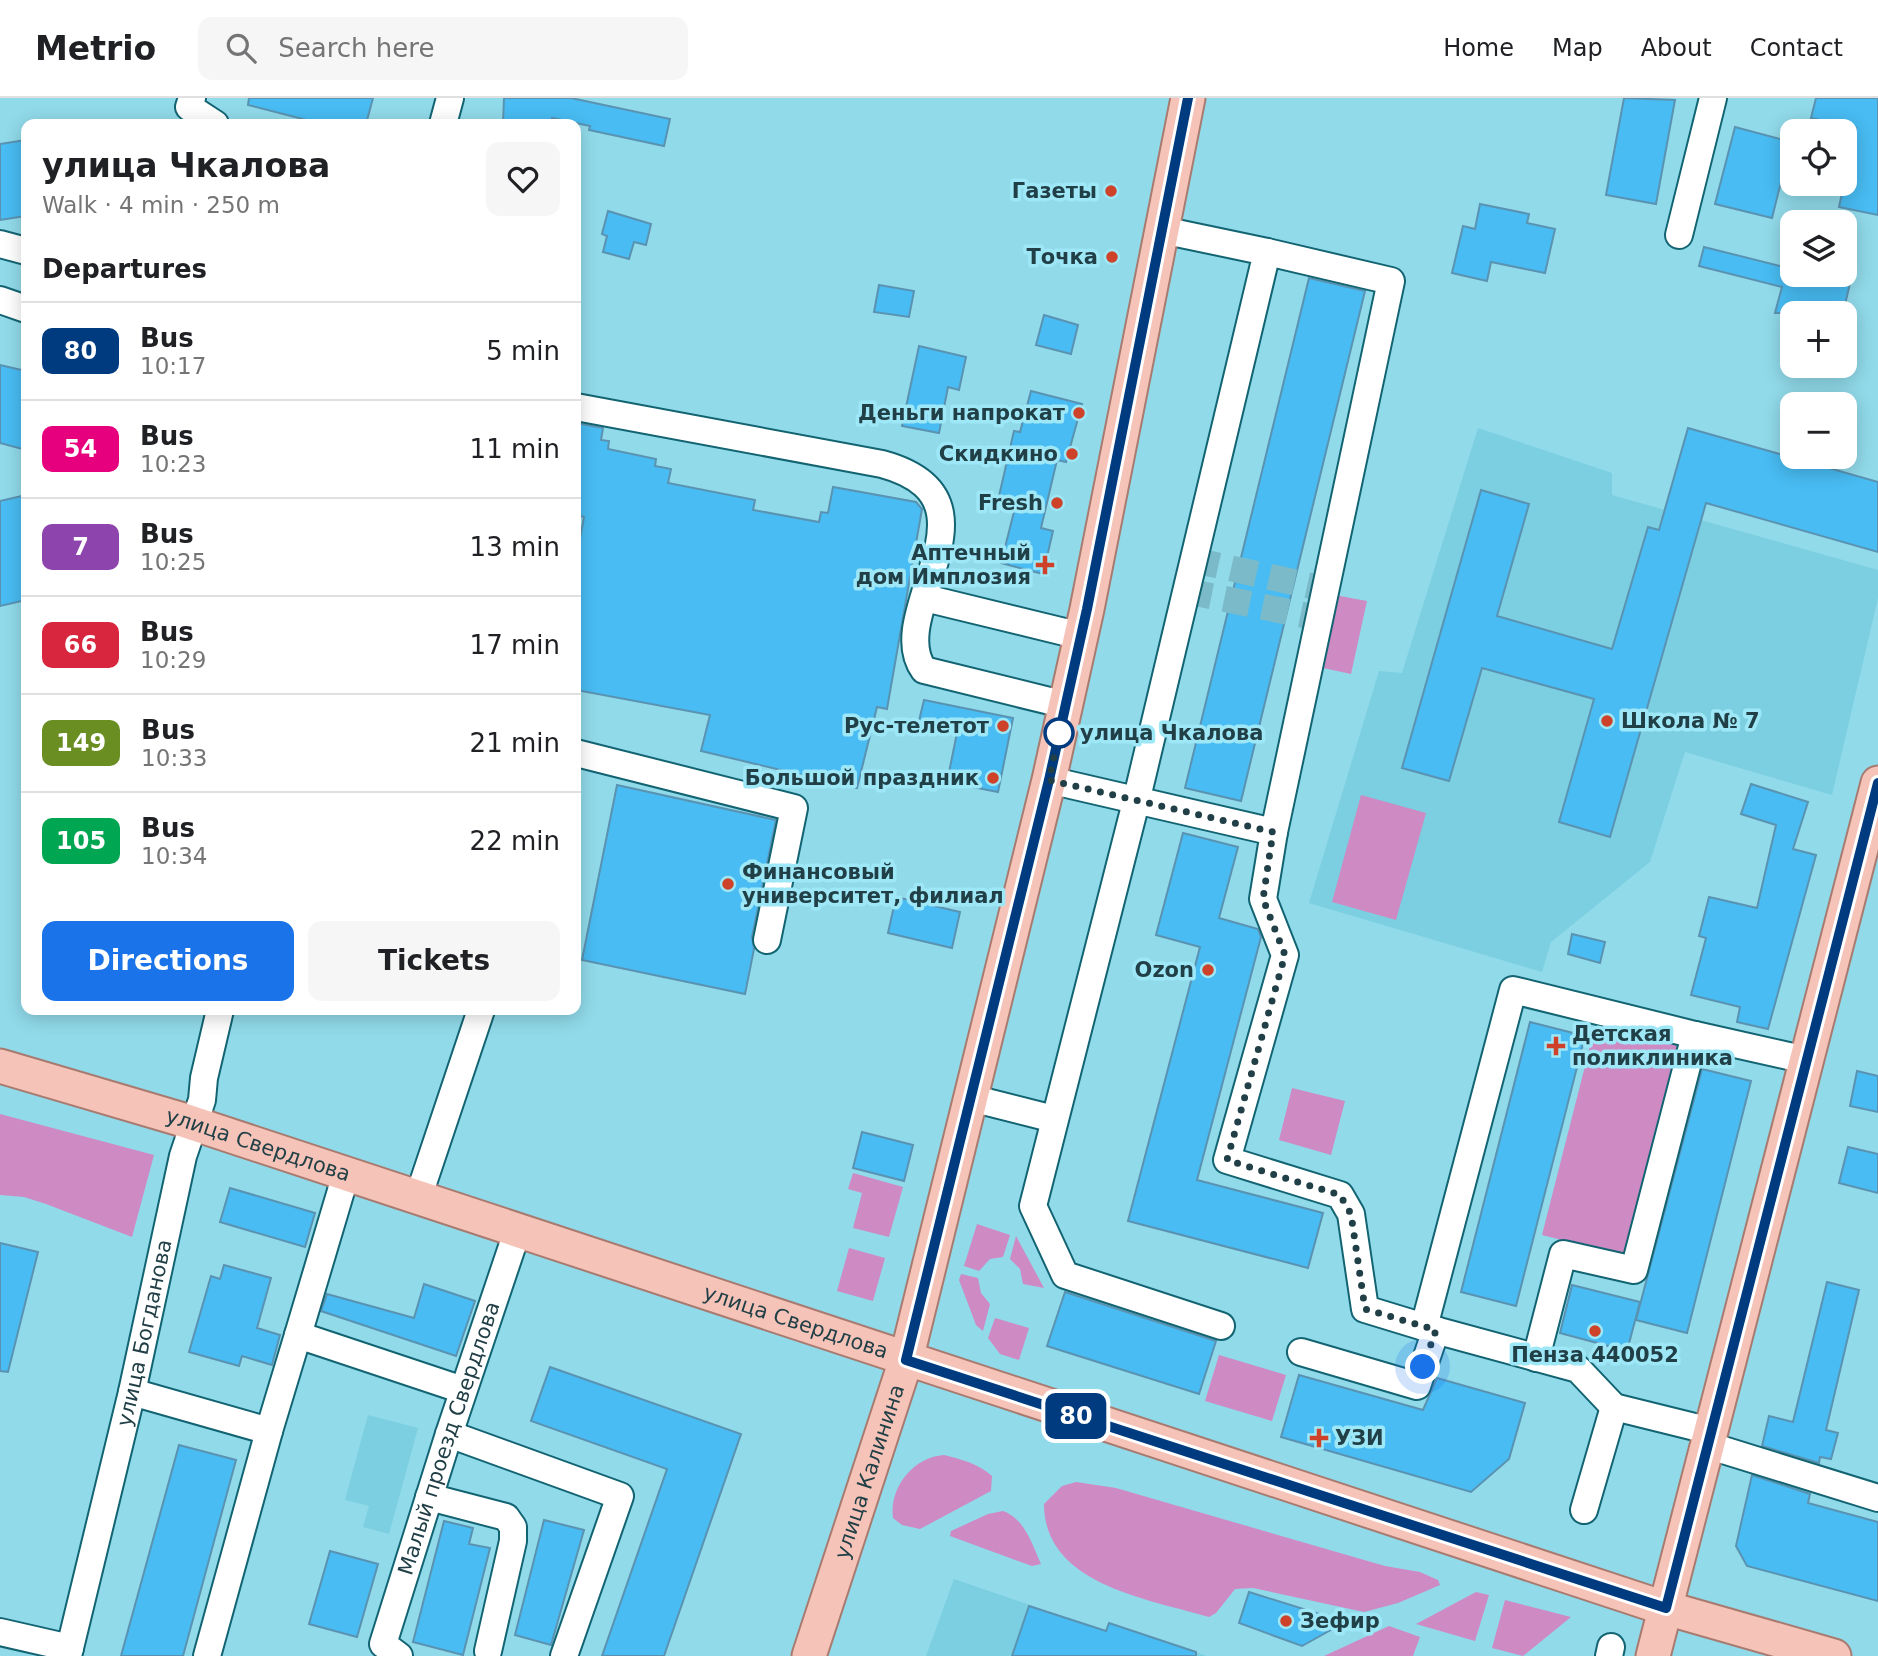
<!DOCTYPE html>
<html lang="en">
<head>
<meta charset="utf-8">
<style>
  body { margin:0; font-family:"DejaVu Sans",sans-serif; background:#f6f6f6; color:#202124; height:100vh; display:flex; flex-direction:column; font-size:26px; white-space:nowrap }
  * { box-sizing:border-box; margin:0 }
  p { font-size:23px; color:#757577 }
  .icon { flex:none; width:38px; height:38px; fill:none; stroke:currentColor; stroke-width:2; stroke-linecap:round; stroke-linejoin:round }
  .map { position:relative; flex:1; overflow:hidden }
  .panel { position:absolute; left:21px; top:21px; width:560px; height:896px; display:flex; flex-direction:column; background:#fff; border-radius:14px; box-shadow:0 4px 18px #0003 }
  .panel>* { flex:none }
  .badge { padding:0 14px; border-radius:10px; font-size:24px; line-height:46px }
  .tools { position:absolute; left:1780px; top:21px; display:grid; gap:14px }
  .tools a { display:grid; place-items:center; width:77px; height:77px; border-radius:14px; background:#fff; box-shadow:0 4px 18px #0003; font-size:35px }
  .you { position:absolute; width:35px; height:35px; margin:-18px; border:5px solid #fff; border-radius:50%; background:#1a73e8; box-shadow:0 0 0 10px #1a73e833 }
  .map>.badge { position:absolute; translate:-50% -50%; box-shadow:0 0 0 4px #fff }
  h2 { padding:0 21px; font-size:26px; line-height:63px }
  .round { display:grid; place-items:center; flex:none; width:74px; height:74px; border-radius:14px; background:#f6f6f6 }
  .headline { display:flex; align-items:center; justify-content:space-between; height:119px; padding:0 21px }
  h1 { font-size:33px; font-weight:700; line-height:52px }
  .cta { display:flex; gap:14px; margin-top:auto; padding:14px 21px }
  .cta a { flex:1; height:80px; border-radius:14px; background:#1a73e8; color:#fff; font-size:28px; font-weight:700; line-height:80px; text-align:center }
  .cta a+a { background:#f6f6f6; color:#202124 }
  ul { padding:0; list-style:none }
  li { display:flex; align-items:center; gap:21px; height:98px; padding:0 21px; border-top:2px solid #e0e0e0 }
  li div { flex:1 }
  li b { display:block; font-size:26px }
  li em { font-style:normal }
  li .badge { min-width:77px; font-weight:700; text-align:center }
  header { display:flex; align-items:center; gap:42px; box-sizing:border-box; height:98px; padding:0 35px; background:#fff; border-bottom:2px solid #e0e0e0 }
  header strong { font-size:33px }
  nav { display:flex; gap:38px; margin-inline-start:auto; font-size:24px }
  .search { width:490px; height:63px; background:#f6f6f6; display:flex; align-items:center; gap:18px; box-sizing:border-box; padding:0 24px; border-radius:14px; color:#757577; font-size:26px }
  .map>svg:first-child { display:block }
  .built { fill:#7bcfe1 }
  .green { fill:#ce8ac2 }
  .building { fill:#48bcf3; stroke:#5a93b2; stroke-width:2 }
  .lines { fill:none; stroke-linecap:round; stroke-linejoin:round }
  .minor-tunnel { stroke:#7bbbc9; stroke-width:26; stroke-dasharray:26 13; stroke-linecap:butt }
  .minor-casing { stroke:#136472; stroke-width:30 }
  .major-casing { stroke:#a87b71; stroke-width:37 }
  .minor { stroke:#fff; stroke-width:26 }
  .major { stroke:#f6c3b8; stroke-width:33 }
  .line-casing { stroke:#fff; stroke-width:16 }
  .line { stroke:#003b80; stroke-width:10 }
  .walk { stroke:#213f46; stroke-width:7; stroke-dasharray:0 12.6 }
  .poi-dot { fill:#cd4228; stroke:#9ee7f7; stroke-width:2.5 }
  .stop-dot { fill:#fff; stroke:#003b80; stroke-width:3.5 }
  .labels { text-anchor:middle; stroke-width:7; stroke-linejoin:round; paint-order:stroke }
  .poi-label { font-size:21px; font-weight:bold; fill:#213f46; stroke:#9ee7f7; text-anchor:end }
  .stop-label { font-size:21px; font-weight:bold; fill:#213f46; stroke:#9ee7f7; text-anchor:start }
  .street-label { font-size:21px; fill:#213f46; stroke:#9ee7f7 }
</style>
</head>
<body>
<header>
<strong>Metrio</strong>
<div class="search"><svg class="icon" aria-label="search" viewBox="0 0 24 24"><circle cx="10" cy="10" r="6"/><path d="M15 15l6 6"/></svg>Search here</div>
<nav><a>Home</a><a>Map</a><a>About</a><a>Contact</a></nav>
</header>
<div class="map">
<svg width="1878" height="1558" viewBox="0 0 1878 1558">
  <rect width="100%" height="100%" fill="#91daea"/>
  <g class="built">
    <polygon points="1478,330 1612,375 1612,397 1878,472 1878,500 1832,697 1685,654 1650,764 1551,844 1542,874 1309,805 1379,573 1402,575"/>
    <polygon points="368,1317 418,1330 389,1436 363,1429 369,1408 345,1402"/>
    <polygon points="954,1481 1105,1533 1109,1525 1207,1558 926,1558"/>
  </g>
  <g class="green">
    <polygon points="1324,495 1367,503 1351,576 1309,567"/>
    <polygon points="1361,697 1426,715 1396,822 1332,804"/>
    <polygon points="1598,917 1683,939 1625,1158 1542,1137"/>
    <polygon points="1292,990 1345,1003 1331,1057 1279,1042"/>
    <polygon points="0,1016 154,1057 132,1139 46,1106 24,1099 0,1097"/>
    <polygon points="853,1075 903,1089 889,1139 853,1130 862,1095 848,1091"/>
    <polygon points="977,1126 1010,1137 1003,1159 990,1161 979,1173 964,1168"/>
    <polygon points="1016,1138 1044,1190 1023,1186 1020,1171 1010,1161"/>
    <polygon points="849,1150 885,1160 873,1203 837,1193"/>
    <polygon points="961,1176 978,1180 981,1195 990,1206 983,1233 976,1227 959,1182"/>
    <polygon points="995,1220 1029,1230 1019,1262 1000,1256 988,1240"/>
    <polygon points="1219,1257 1286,1277 1272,1323 1205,1303"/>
    <path d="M944,1357C963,1362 977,1365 992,1378L991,1393L920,1431L902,1427L893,1420C889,1390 913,1359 944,1357Z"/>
    <path d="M1076,1384L1116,1390L1385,1468L1420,1474L1438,1482L1440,1487L1398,1505L1364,1514L1253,1490L1235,1491L1216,1515L1209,1519C1149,1501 1044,1487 1044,1406L1062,1388Z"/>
    <path d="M1003,1413C1025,1421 1032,1446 1041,1466L1032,1468L950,1438L951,1433L988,1416Z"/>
    <polygon points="1476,1494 1489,1497 1475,1543 1416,1526"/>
    <polygon points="1505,1502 1571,1519 1523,1558 1492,1550"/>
    <polygon points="1389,1528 1420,1539 1413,1558 1324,1558"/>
  </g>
  <g class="building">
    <polygon points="249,0 373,0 366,26 322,26 248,7"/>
    <polygon points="504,0 571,0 670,21 664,48 589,32 590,28 552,20 550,26 503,26"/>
    <polygon points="1624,0 1675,2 1656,106 1606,97"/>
    <polygon points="1816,0 1878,0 1878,117 1839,109 1856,30 1811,20"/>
    <polygon points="1735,29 1791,44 1772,120 1715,106"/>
    <polygon points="26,42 26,118 0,122 0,46"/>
    <polygon points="1480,106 1529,116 1527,125 1555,131 1545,175 1491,164 1487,183 1452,175 1463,128 1475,131"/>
    <polygon points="608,113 651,126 646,147 634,144 629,161 603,154 607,138 602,136"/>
    <polygon points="1704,149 1792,171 1792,177 1852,177 1843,215 1775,215 1782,189 1699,168"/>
    <polygon points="1309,180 1365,193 1241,703 1185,690"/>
    <polygon points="879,187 914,193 909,219 874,214"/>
    <polygon points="1044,217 1078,227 1071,256 1036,247"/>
    <polygon points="919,248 966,259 959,292 948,289 939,335 902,328"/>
    <polygon points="0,267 26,273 26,352 0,345"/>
    <polygon points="1031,293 1082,306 1066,364 1057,362 1041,430 1053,433 1043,476 1001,465 1017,402 999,398 1014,333 1020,334"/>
    <polygon points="576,325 603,330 601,342 609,343 608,351 656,361 655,368 671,371 668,385 755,402 753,412 819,424 821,414 828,415 833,389 916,404 922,411 887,611 877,609 857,690 701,653 710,617 576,592 576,462 584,419 576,417"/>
    <polygon points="1688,330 1878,384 1878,454 1706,405 1610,739 1559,724 1594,601 1482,570 1449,683 1402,670 1481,392 1529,406 1497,518 1612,551 1648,429 1659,432"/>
    <polygon points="26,397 26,502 0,508 0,403"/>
    <polygon points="924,602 1013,620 998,694 947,684 957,635 918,627"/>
    <polygon points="1751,686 1808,704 1793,751 1816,757 1768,931 1737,924 1740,909 1691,897 1706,840 1699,838 1709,799 1757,810 1776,727 1741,716"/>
    <polygon points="617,687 776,722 752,839 754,851 745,896 582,862"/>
    <polygon points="1183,735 1238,749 1219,820 1258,831 1261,839 1197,1082 1323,1115 1308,1170 1128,1123 1200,849 1156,837"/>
    <polygon points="896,799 960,814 952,850 888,835"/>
    <polygon points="1572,836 1605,844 1600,865 1568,856"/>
    <polygon points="1530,924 1585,938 1516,1208 1461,1194"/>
    <polygon points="1702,971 1751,983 1687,1235 1636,1222"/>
    <polygon points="1857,973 1878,978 1878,1014 1850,1008"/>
    <polygon points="862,1034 913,1047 904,1083 853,1070"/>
    <polygon points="1848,1049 1878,1056 1878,1095 1839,1085"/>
    <polygon points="230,1090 315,1115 305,1149 220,1124"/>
    <polygon points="0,1145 38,1154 8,1274 0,1273"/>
    <polygon points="224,1167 271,1180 257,1230 280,1237 272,1267 242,1258 239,1268 189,1254 211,1178 220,1181"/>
    <polygon points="1827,1184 1859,1192 1826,1332 1838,1335 1831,1361 1820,1359 1819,1365 1762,1348 1769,1318 1793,1324"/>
    <polygon points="424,1186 475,1203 456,1258 321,1213 327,1196 414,1220"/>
    <polygon points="1572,1187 1640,1204 1627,1253 1560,1235"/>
    <polygon points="1065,1194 1216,1243 1199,1296 1047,1248"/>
    <polygon points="550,1269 741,1336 664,1558 602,1558 667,1371 531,1323"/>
    <polygon points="1299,1277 1423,1312 1437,1280 1525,1305 1509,1361 1471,1394 1281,1339"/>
    <polygon points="179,1347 236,1362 183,1558 121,1558"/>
    <polygon points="1752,1377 1810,1396 1808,1405 1878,1424 1878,1503 1747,1468 1736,1448"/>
    <polygon points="544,1422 584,1432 551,1547 515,1537"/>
    <polygon points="444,1423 473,1430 469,1446 490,1450 463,1557 413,1544"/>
    <polygon points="330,1453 378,1466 357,1539 309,1526"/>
    <polygon points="1249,1494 1345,1524 1302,1548 1239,1525"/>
    <polygon points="1029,1508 1106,1533 1109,1525 1196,1554 1196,1558 1012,1558"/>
  </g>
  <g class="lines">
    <g class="minor-tunnel">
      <polyline points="1193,462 1325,491"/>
      <polyline points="1186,493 1318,520"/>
    </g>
    <g class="minor-casing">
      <g id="minor">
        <polyline points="192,0 189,9 215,26"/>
        <polyline points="443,26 450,0"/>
        <polyline points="1162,132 1267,154 1136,704 1033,1108 1065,1177 1221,1228"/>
        <polyline points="1679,137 1713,0"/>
        <polyline points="0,146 26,153"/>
        <polyline points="1267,154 1391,183 1274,734"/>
        <polyline points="0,202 26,211"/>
        <path d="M576,309L882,366C1011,401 882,515 924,572L1066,607"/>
        <polyline points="925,500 1081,538"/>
        <polyline points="576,655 794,710 767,842"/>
        <polyline points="1049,682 1274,734 1263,801 1285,857 1227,1062 1340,1097 1351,1116 1365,1211 1424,1229"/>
        <polyline points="1695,937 1513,892 1424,1229 1578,1271 1614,1309 1711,1333"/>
        <polyline points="971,1000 1054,1021"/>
        <polyline points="346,1076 298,1237 463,1292"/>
        <polyline points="418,1100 481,912"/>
        <polyline points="1301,1254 1417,1288 1436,1232"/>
        <polyline points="1536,1260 1563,1156 1634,1172 1695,937 1806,962"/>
        <polyline points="132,1294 269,1333 298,1237"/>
        <polyline points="449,1336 620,1398 564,1558"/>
        <polyline points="1707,1347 1878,1400"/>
        <polyline points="429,1399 506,1419 513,1429 513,1443 488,1553"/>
        <polyline points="1584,1412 1614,1309"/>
        <polyline points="0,1534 70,1550"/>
        <path id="s1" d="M68,1558L132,1294L183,1058L202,1002L204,980L220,912"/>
        <polyline points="207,1558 269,1333"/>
        <path id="s2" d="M399,1558L383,1546L449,1336L517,1134"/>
        <polyline points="1609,1558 1611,1549"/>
      </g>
    </g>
    <g class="major-casing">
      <g id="major">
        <path id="s3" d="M0,968L180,1021L1652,1506L1834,1558"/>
        <path id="s4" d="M809,1558L906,1262L1049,682L1087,511L1188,0"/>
        <polyline points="1653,1558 1878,685"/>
      </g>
    </g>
    <use href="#minor" class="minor"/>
    <use href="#major" class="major"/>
  </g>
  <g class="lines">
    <g class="line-casing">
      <polyline id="line" points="1188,0 1087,511 1049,682 906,1262 1666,1510 1878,685"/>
    </g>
    <use href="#line" class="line"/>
    <polyline class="walk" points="1059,635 1049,682 1273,734 1263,801 1285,857 1227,1062 1340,1097 1351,1116 1365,1211 1436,1232 1423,1269"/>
  </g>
  <g class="poi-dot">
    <circle cx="1111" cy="93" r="7"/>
    <circle cx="1112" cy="159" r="7"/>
    <circle cx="1079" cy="315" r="7"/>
    <circle cx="1072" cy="356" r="7"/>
    <circle cx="1057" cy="405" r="7"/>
    <path d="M1041.5 456.5h7v7h7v7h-7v7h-7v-7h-7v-7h7z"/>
    <circle cx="1607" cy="623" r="7"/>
    <circle cx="1003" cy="628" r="7"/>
    <circle cx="993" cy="680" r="7"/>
    <circle cx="728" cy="786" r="7"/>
    <circle cx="1208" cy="872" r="7"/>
    <path d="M1552.5 937.5h7v7h7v7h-7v7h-7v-7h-7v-7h7z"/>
    <circle cx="1595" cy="1233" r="7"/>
    <path d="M1315.5 1329.5h7v7h7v7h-7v7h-7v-7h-7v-7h7z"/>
    <circle cx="1286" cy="1523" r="7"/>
  </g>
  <circle class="stop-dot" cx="1059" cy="635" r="14"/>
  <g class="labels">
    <g class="poi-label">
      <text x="1097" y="100">Газеты</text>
      <text x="1098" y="166">Точка</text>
      <text x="1065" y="322">Деньги напрокат</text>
      <text x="1058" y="363">Скидкино</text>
      <text x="1043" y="412">Fresh</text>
      <text x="1031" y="462">Аптечный<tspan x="1031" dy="24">дом Имплозия</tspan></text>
      <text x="1621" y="630" text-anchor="start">Школа № 7</text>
      <text x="989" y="635">Рус-телетот</text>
      <text x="979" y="687">Большой праздник</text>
      <text x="742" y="781" text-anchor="start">Финансовый<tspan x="742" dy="24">университет, филиал</tspan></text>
      <text x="1194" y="879">Ozon</text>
      <text x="1572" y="943" text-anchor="start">Детская<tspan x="1572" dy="24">поликлиника</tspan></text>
      <text x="1595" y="1264" text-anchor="middle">Пенза 440052</text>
      <text x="1335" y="1347" text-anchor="start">УЗИ</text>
      <text x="1300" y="1530" text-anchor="start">Зефир</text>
    </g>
    <g class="stop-label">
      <text x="1080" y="642">улица Чкалова</text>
    </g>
    <g class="street-label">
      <text dy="7" stroke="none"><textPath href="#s3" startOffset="270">улица Свердлова</textPath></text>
      <text dy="7" stroke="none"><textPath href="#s3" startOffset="836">улица Свердлова</textPath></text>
      <text dy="7" stroke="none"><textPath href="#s1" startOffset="332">улица Богданова</textPath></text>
      <text dy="7" stroke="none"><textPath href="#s2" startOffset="236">Малый проезд Свердлова</textPath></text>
      <text dy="7" stroke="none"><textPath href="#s4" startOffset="194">улица Калинина</textPath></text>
    </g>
  </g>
</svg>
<div class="tools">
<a><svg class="icon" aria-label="locate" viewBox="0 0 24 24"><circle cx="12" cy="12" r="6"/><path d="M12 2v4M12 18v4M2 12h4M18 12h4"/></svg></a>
<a><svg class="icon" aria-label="layers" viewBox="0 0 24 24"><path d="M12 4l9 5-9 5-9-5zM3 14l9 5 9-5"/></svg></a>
<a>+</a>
<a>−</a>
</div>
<div class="you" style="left:1423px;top:1269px"></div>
<b class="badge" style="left:1076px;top:1318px;background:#003b80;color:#fff">80</b>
<section class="panel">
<div class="headline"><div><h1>улица Чкалова</h1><p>Walk · 4 min · 250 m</p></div><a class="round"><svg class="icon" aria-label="heart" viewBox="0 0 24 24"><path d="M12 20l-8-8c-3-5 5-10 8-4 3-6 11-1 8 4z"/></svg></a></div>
<h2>Departures</h2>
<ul>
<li><span class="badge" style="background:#003b80;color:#fff">80</span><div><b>Bus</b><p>10:17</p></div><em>5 min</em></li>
<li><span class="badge" style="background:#e6007e;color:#fff">54</span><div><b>Bus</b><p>10:23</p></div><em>11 min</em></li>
<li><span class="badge" style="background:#8e44ad;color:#fff">7</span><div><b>Bus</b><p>10:25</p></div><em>13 min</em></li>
<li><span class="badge" style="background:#d7263d;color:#fff">66</span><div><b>Bus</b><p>10:29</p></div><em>17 min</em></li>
<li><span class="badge" style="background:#6b8e23;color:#fff">149</span><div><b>Bus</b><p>10:33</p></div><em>21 min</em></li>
<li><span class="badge" style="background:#00a651;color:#fff">105</span><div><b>Bus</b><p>10:34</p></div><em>22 min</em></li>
</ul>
<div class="cta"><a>Directions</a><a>Tickets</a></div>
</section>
</div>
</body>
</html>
